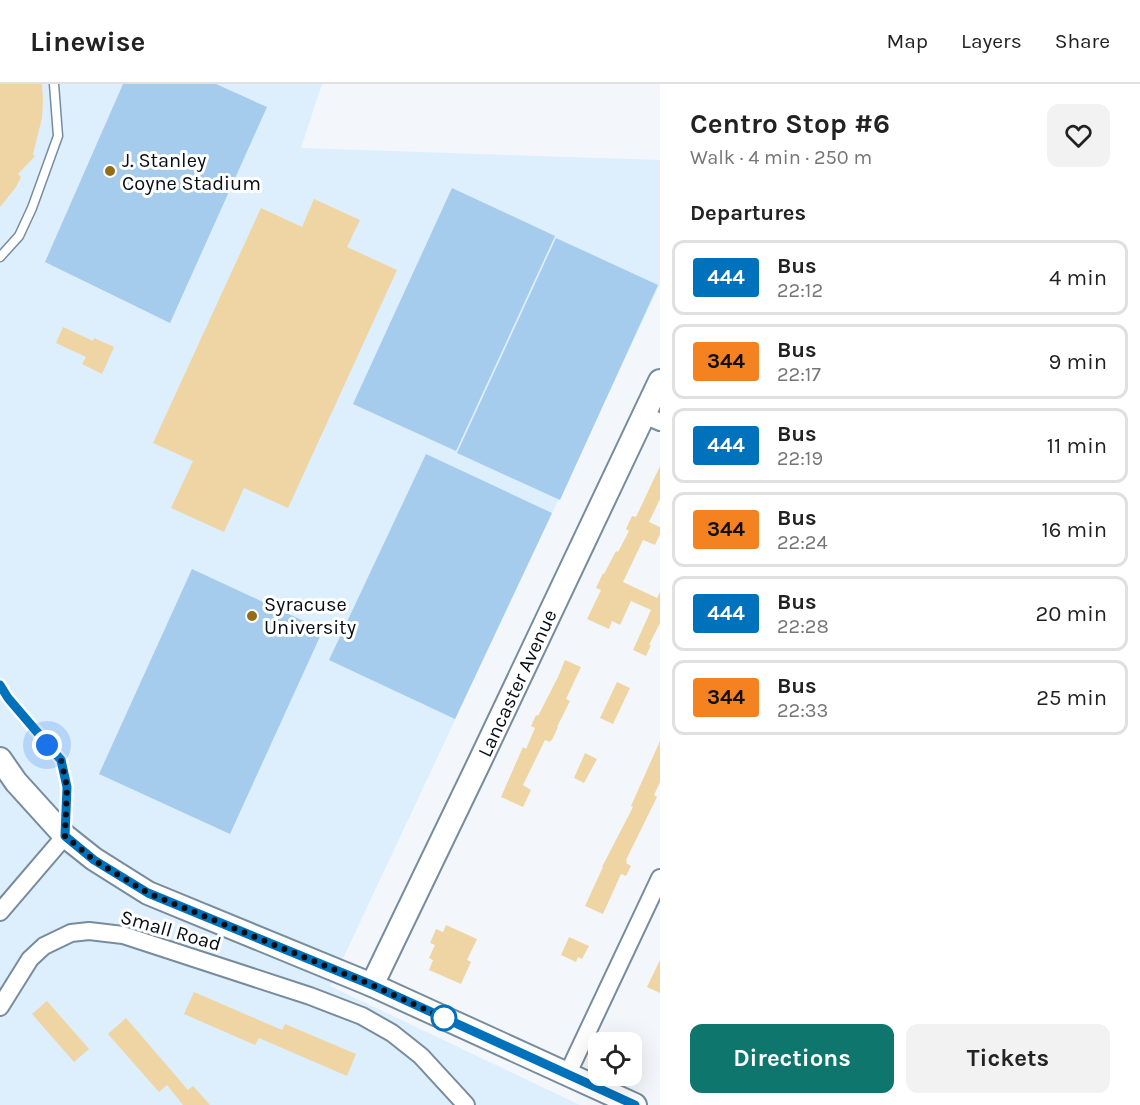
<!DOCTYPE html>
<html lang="en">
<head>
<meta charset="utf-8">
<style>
  body { margin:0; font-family:Karla,sans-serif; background:#f2f2f2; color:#222; height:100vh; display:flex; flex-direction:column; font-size:22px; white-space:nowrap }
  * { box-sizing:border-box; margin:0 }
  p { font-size:20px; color:#767676 }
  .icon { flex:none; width:33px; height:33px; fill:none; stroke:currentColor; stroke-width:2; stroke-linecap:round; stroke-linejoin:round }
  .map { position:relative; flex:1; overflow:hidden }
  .details { display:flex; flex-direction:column; background:#fff; width:480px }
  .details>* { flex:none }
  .badge { padding:0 12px; border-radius:4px; font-size:21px; line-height:39px }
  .controls { position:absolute; left:588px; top:948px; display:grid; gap:12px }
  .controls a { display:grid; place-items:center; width:54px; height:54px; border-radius:12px; background:#fff; box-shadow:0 6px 24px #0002; font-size:30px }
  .you { position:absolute; width:30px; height:30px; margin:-15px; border:4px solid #fff; border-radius:50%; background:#1a73e8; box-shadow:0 0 0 9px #1a73e833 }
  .map>.badge { position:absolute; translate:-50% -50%; box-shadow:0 0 0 3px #fff }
  h2 { padding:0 30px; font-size:22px; line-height:54px }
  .round { display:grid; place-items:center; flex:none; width:63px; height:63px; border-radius:12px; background:#f2f2f2 }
  .summary { display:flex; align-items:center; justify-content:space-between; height:102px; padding:0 30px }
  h1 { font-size:28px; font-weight:700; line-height:45px }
  .cta { display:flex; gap:12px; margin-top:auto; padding:12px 30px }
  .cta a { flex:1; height:69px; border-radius:12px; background:#0f766e; color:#fff; font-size:24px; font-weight:700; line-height:69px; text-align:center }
  .cta a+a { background:#f2f2f2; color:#222 }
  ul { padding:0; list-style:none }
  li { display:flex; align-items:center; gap:18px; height:75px; margin:0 12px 9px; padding:0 18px; border:3px solid #e0e0e0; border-radius:12px }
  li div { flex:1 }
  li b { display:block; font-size:22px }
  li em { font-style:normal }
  li .badge { min-width:66px; font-weight:700; text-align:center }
  header { display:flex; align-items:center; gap:36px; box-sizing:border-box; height:84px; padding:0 30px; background:#fff; border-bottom:2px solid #e0e0e0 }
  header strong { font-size:28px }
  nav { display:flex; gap:33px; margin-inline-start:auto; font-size:21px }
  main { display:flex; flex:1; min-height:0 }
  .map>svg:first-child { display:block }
  .built { fill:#ddeefd }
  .green { fill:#a5ccec }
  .building { fill:#efd5a3 }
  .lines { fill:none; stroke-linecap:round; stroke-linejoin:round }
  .lane-casing { stroke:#778c9d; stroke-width:11 }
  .street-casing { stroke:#778c9d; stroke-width:20 }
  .secondary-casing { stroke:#778c9d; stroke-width:26 }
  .lane { stroke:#fff; stroke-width:8 }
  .street { stroke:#fff; stroke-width:16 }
  .secondary { stroke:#fff; stroke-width:22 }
  .line-casing { stroke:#fff; stroke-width:14 }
  .line { stroke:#0072bc; stroke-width:9 }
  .walk { stroke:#070f15; stroke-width:6; stroke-dasharray:0 10.8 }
  .poi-dot { fill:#936e16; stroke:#fff; stroke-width:2 }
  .stop-dot { fill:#fff; stroke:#0072bc; stroke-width:3 }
  .labels { text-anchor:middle; stroke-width:6; stroke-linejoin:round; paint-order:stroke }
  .poi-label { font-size:20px; fill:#070f15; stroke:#fff; text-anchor:start }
  .street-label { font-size:20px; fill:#070f15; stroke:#fff }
</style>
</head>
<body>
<header>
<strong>Linewise</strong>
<nav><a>Map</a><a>Layers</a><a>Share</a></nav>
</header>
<main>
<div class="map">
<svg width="660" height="1021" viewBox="0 0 660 1021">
  <rect width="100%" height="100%" fill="#f3f7fb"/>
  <polygon class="built" points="0,0 322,0 301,64 660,76 660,200 330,902 580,1021 0,1021"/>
  <g class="green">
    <polygon points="123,0 216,0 267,23 170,239 45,178"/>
    <polygon points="452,104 555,152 456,367 353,320"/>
    <polygon points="556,154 658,201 560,416 457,369"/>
    <polygon points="426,370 552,429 455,635 329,576"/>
    <polygon points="192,485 323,546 230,750 99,690"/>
  </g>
  <g class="building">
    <polygon points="0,0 42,0 43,16 42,34 33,70 35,72 18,90 21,93 16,103 0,123"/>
    <polygon points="314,115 360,136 347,163 397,186 288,424 244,404 224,448 171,424 193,377 153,359 261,124 302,143"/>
    <polygon points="63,243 93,257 94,254 114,263 102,290 82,280 86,273 56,259"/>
    <polygon points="660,382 660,415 649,438 660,443 660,450 655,461 643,456 623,498 657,514 660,508 660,539 649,561 651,561 646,572 633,566 651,526 631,517 620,541 612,537 609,545 587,535 601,506 596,504 603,489 604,490 616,467 618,468 629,447 626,445 632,432 636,433"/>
    <polygon points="565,576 581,583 566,615 570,617 557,643 558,643 552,656 551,656 550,658 545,656 523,701 531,706 523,723 501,713 523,663 526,665 535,644 531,642 536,631 538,632 558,593"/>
    <polygon points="617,598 630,604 613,640 600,634"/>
    <polygon points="660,657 660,698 654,711 657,713 626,776 627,777 626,779 631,782 626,792 621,790 603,830 585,822 603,783 602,783 633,723 631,722"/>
    <polygon points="585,669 597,675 584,699 574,694"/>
    <polygon points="446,841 477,855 467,876 471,878 461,900 429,886 433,876 429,874 435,861 430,859 436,845 443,848"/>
    <polygon points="569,853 589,862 582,875 578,873 576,878 561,871"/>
    <polygon points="660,876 660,909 647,903"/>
    <polygon points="194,908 282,946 285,940 356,970 347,992 259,954 255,961 184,930"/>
    <polygon points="47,917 89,965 74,978 32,930"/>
    <polygon points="126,934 188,1006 193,1002 210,1021 183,1021 167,1001 159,1008 108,950"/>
  </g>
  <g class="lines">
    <g class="lane-casing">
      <g id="lane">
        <polyline points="0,173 19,152 32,124 58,52 54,0"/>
        <polyline points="0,601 8,614 61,676 67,703 65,746"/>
      </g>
    </g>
    <g class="street-casing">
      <g id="street">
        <polyline points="644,331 660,338"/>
        <polyline points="0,828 65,752"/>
        <polyline points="0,923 30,875 44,862 71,849 89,847 123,851 310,912 362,932 392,949 421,972 466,1021"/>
        <polyline points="568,989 660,794"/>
      </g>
    </g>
    <g class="secondary-casing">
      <g id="secondary">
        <polyline points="0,675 16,698 65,752 94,775 148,809 372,901 635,1021"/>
        <polyline points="372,901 479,679 660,297"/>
      </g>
    </g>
    <use href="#lane" class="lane"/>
    <use href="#street" class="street"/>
    <use href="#secondary" class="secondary"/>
  </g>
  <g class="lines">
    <g class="line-casing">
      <polyline id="line" points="0,601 8,614 61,676 67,703 65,752 94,776 148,809 372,901 635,1021"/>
    </g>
    <use href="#line" class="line"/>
    <polyline class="walk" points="47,661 61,676 67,703 65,752 94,776 148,809 372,901 444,934"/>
  </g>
  <g class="poi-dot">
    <circle cx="110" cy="87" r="6"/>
    <circle cx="252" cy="532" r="6"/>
  </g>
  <circle class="stop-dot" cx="444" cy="934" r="12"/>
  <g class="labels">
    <g class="poi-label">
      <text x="122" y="83">J. Stanley<tspan x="122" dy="23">Coyne Stadium</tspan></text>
      <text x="264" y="527">Syracuse<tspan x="264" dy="23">University</tspan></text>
    </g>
    <g class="street-label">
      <text transform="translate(517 599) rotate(-65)" y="7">Lancaster Avenue</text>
      <text transform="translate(171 846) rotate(16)" y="7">Small Road</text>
    </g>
  </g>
</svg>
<div class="controls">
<a><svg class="icon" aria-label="locate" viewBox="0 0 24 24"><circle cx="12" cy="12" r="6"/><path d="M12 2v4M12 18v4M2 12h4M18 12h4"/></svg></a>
</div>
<div class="you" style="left:47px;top:661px"></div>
</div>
<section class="details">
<div class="summary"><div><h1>Centro Stop #6</h1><p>Walk · 4 min · 250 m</p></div><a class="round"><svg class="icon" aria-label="heart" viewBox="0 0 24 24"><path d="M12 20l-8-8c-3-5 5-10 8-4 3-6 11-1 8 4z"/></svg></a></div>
<h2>Departures</h2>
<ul>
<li><span class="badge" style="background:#0072bc;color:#fff">444</span><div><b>Bus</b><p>22:12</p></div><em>4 min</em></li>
<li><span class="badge" style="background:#f58220;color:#111">344</span><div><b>Bus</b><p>22:17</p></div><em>9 min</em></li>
<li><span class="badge" style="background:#0072bc;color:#fff">444</span><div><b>Bus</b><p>22:19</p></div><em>11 min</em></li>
<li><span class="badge" style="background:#f58220;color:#111">344</span><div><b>Bus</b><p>22:24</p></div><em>16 min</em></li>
<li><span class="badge" style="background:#0072bc;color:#fff">444</span><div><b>Bus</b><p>22:28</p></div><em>20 min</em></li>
<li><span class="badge" style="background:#f58220;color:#111">344</span><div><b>Bus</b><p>22:33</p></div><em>25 min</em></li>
</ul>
<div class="cta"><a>Directions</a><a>Tickets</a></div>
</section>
</main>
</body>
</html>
